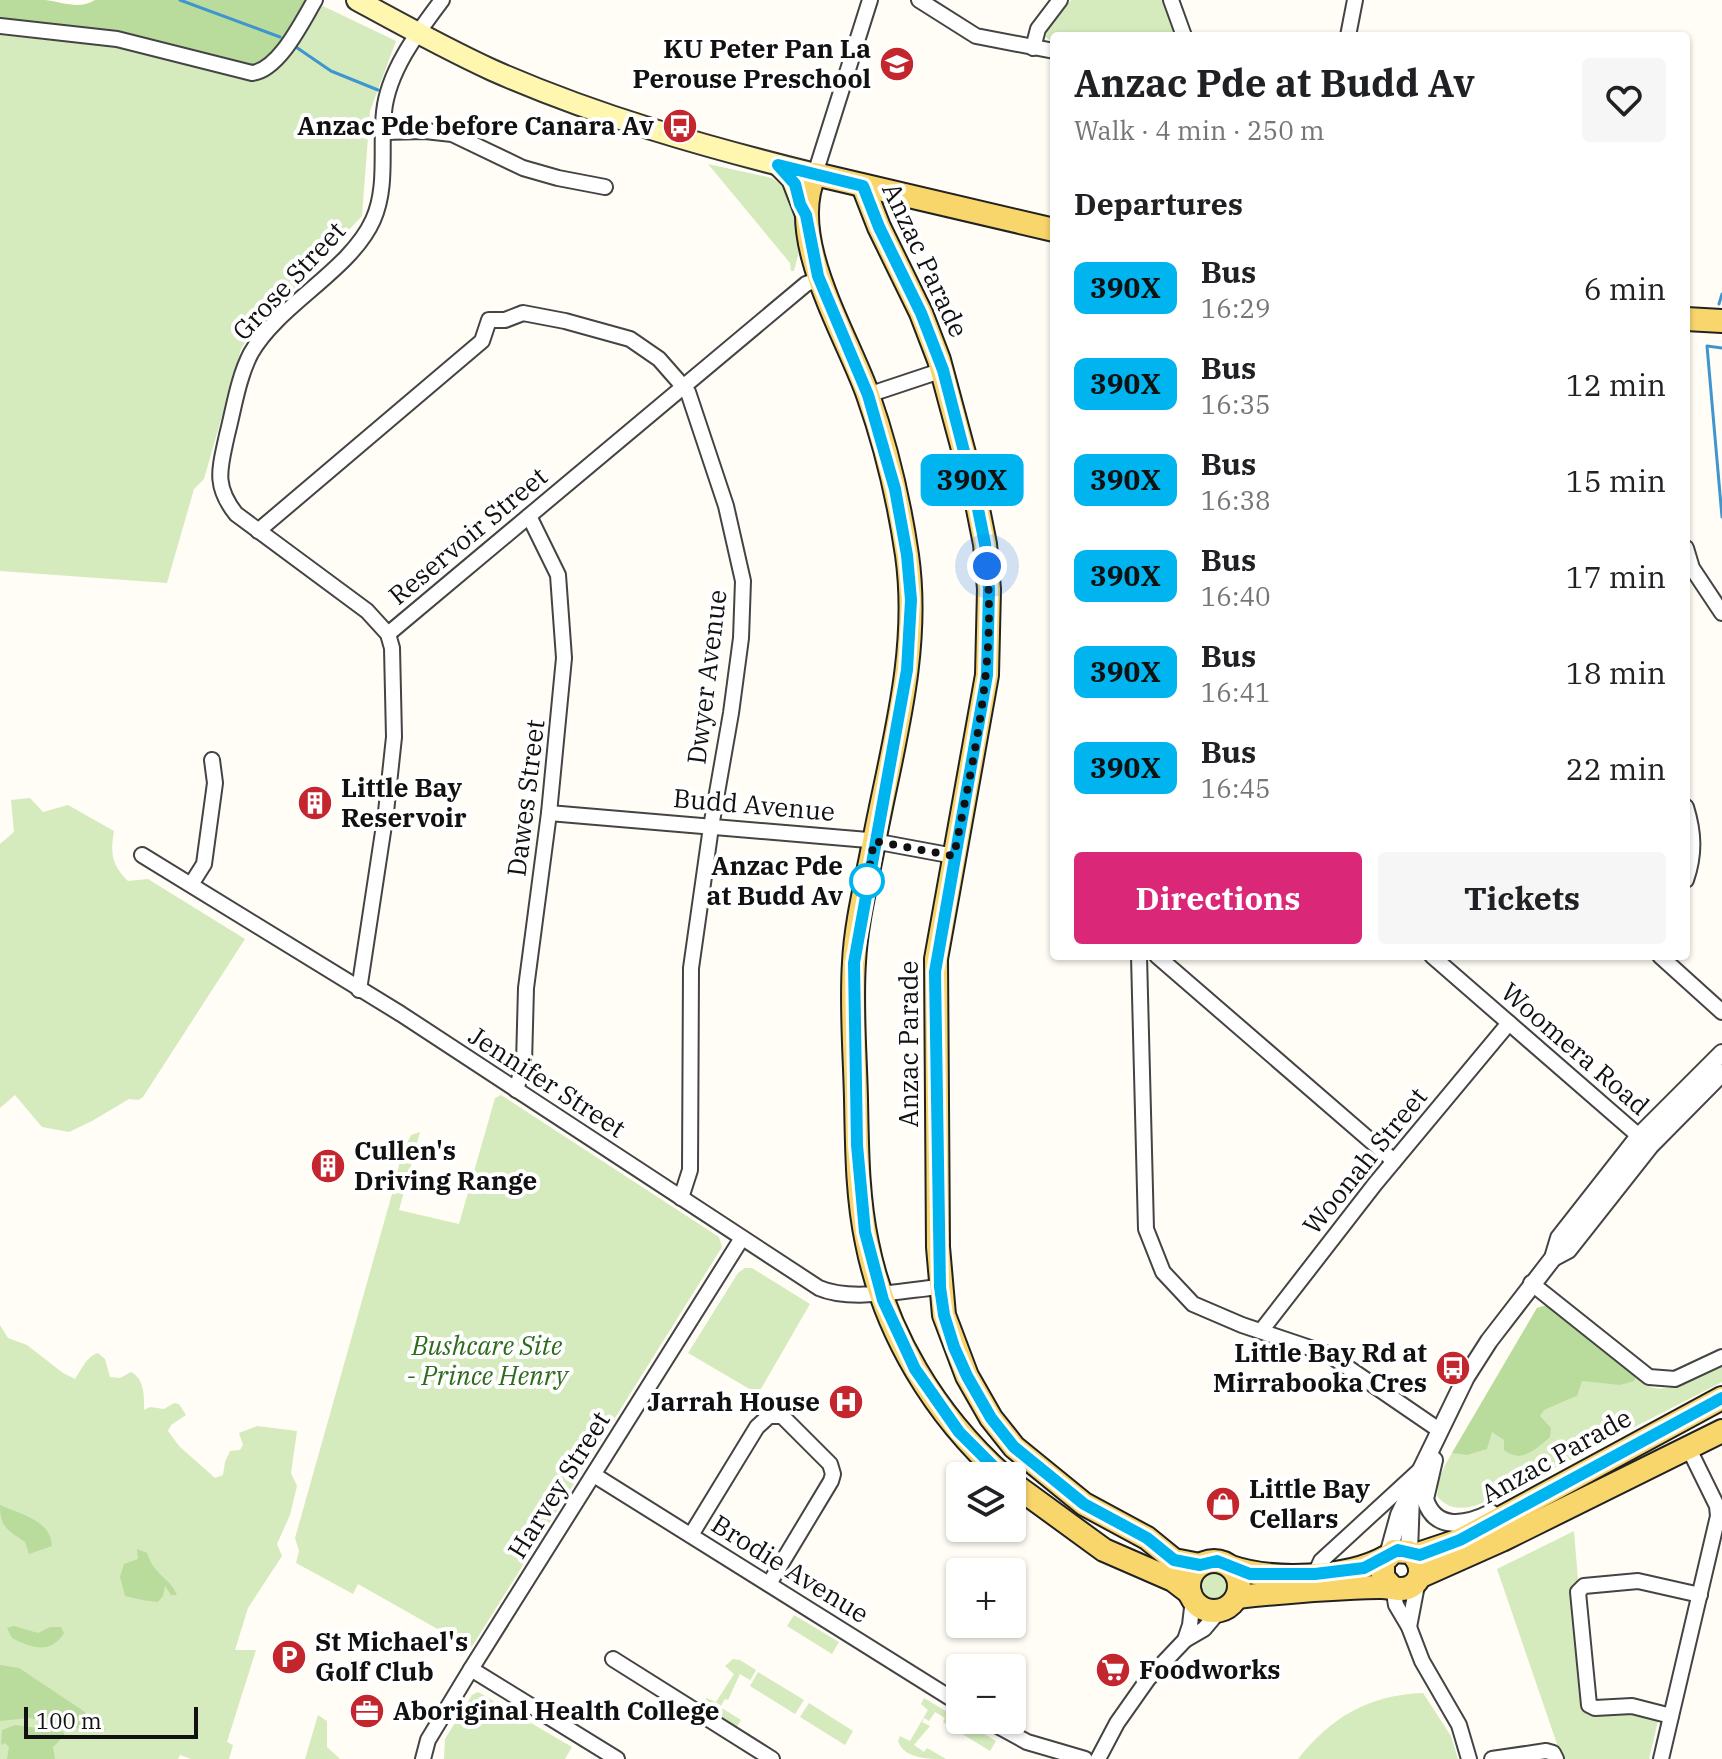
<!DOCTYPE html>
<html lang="en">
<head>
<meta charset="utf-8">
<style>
  body { margin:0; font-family:"IBM Plex Serif",serif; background:#f6f6f6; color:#202124; height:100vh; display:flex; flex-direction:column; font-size:30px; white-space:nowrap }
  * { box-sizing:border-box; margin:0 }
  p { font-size:26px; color:#757577 }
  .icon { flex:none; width:44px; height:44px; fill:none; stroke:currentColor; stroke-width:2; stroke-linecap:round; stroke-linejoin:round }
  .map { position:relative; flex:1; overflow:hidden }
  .side { position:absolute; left:1050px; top:32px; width:640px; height:928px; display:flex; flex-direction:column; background:#fff; border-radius:8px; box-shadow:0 2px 6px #0004 }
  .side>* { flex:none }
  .badge { padding:0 16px; border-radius:12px; font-size:28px; line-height:52px }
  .buttons { position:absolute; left:946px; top:1462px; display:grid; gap:16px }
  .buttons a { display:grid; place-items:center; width:80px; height:80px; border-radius:8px; background:#fff; box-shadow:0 2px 6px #0004; font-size:40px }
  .scale { position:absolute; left:24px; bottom:20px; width:174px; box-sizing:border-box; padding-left:8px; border:4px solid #111; border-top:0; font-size:22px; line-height:28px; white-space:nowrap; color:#111; -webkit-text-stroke:6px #fff; paint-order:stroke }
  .you { position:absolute; width:40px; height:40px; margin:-20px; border:6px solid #fff; border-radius:50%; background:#1a73e8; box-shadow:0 0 0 12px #1a73e833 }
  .map>.badge { position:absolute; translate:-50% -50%; box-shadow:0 0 0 4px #fff }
  h2 { padding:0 24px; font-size:30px; line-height:72px }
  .round { display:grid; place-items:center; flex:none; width:84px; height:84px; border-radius:8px; background:#f6f6f6 }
  .head { display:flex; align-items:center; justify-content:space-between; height:136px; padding:0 24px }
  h1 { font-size:38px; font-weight:700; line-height:60px }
  .action { display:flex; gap:16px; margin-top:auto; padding:16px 24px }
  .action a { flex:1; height:92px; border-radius:8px; background:#db2777; color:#fff; font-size:32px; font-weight:700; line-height:92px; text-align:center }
  .action a+a { background:#f6f6f6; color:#202124 }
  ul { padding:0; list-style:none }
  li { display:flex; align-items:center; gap:24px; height:96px; padding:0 24px }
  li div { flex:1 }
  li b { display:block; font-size:30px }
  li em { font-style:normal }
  li .badge { min-width:88px; font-weight:700; text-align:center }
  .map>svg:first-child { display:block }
  .green { fill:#d5ebbd }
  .forest { fill:#b9dc9c }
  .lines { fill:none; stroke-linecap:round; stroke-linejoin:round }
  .stream { stroke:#3f96cf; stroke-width:3 }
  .minor-casing { stroke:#444; stroke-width:18 }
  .tertiary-casing { stroke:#444; stroke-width:20 }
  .secondary-casing { stroke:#333; stroke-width:24 }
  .primary-casing { stroke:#222; stroke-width:26 }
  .minor { stroke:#fff; stroke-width:14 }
  .tertiary { stroke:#fff; stroke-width:16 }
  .secondary { stroke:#fff6b0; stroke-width:20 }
  .primary { stroke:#f9d66b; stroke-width:22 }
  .line-casing { stroke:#fff; stroke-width:18 }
  .line { stroke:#00b5ef; stroke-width:12 }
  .walk { stroke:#111; stroke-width:8; stroke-dasharray:0 14.4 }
  .stop-dot { fill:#fff; stroke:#00b5ef; stroke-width:4 }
  .labels { text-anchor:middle; stroke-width:8; stroke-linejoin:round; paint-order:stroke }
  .poi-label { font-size:26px; font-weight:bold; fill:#111; stroke:#fff; text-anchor:start }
  .street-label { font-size:26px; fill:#111; stroke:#fff }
  .stop-label { font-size:26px; font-weight:bold; fill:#111; stroke:#fff; text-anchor:end }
  .park-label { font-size:26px; font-style:italic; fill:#2f6b1f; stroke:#fff }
</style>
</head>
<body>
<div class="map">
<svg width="1722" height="1759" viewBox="0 0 1722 1759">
  <rect width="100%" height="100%" fill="#fffdf5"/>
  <g class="green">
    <polygon points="1071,0 1162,0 1175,36 1054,36 1054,43 1046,37 1047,31"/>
    <path d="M323,6L396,41L370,111L362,216L249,336L241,349L204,479L194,489L167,583L0,571V35L118,47L239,79C294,86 290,28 323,6Z"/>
    <polygon points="708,164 772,178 783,186 791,199 800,247 794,271 791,271 790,263"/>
    <path d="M30,798L43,812L68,805L114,831C110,854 112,865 128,881L148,879L245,939L143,1097L138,1100L129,1099L92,1121L69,1132L42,1127L15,1095L0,1108V844L14,832L11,800Z"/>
    <polygon points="501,1095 719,1237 722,1247 471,1648 358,1584 353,1594 296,1563 299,1551 295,1538 394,1187 401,1156 411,1135 420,1132 399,1210 459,1224 495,1098"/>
    <polygon points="752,1268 810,1304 758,1394 688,1353 738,1273 745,1268"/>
    <path d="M1547,1305L1648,1386C1673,1396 1698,1374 1722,1366V1382L1504,1494C1482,1503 1455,1519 1437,1496L1439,1480L1445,1465L1537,1308Z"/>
    <path d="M0,1325L8,1338L27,1345L63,1373L75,1379C82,1369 86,1357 98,1353L105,1359L110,1377L120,1378L131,1372C145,1380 144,1395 144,1410L150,1407L164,1409L174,1403L179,1404L186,1415L171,1425L168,1431L179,1446L215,1478L223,1475L225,1462L230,1451L240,1450L243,1445L239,1433L257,1426L297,1431L291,1473L297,1486L290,1515L277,1544L282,1556L248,1608L235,1650H256L227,1742L233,1745L229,1759H191L180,1755L178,1759H0Z"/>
    <polygon points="1574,1531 1578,1580 1572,1597 1585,1712 1589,1715 1627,1714 1658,1721 1649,1759 1563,1759 1556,1749 1557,1744 1497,1569"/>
    <circle cx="1214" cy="1585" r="15"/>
    <polygon points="794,1615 839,1642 832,1654 787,1626"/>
    <polygon points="733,1659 740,1660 756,1670 748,1684 750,1680 740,1674 728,1700 725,1699 720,1707 741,1720 735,1730 705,1710 703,1704 706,1698 716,1702 734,1674 725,1666"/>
    <polygon points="758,1672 804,1700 795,1714 750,1686"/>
    <polygon points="478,1692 572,1747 565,1759 444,1759 445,1739 472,1695"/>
    <path d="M1423,1693L1451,1736L1458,1759H1298C1331,1717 1369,1695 1423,1693Z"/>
    <path d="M924,1698L996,1741L990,1751L943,1722L945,1718L935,1712L929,1721L924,1718L922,1722L930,1726L914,1745L924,1752L927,1748L946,1759C928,1759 904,1759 898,1741L900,1736L910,1741L928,1710L921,1704Z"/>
    <polygon points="809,1703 853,1731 845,1745 800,1717"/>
    <polygon points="318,1715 327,1721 327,1747 340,1759 305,1759"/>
  </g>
  <g class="forest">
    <path d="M0,0C15,0 31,0 45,0C62,2 80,10 95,0H308L273,57L255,67L128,35L0,21Z"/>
    <path d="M1547,1305L1636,1376L1634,1381L1620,1385L1582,1381L1577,1396C1565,1400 1556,1405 1544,1410L1540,1416L1551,1428L1550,1437C1536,1449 1521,1464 1504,1450V1440L1492,1432L1487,1449L1467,1455L1452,1453L1537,1308Z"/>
    <path d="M0,1505C20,1514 51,1520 52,1546L29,1554L25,1542C8,1530 0,1528 0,1505Z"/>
    <path d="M137,1549L147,1553C155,1577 169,1576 177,1595H171L165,1586L163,1596L158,1602C146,1601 138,1599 125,1596L120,1577L124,1564L138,1559Z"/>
    <path d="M14,1626L38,1633L50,1627H61L64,1633C50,1655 32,1648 12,1638L7,1628Z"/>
    <polygon points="0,1665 19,1668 82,1710 106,1730 72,1728 29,1718 0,1721"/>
    <polygon points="15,1725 64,1732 64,1736 53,1747 55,1759 7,1759 9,1747 5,1743 1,1745 2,1730"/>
  </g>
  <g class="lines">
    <g class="stream">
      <polyline points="180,0 280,37"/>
      <polyline points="293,45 331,71 378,90"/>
      <polyline points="1719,304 1722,294"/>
      <polyline points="1722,348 1707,346 1722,517"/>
    </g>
    <g class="minor-casing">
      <g id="minor">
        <polyline points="919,0 976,36 1054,51"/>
        <polyline points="1171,0 1184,36"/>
        <path d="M0,26L117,39L252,73C279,70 302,22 315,0"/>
        <polyline points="1348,36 1355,0"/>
        <polyline points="1033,48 1038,29 1060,0"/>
        <polyline points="383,132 425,131 452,134 523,168 558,178 605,187"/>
        <polyline points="815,174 870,0"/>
        <polyline points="868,395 943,370"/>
        <polyline points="258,531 482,341 489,320 505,320 523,313 565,321 630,339 659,359 688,392 726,506 743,581 741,638 731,713 711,827 691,968 690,1170 681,1198"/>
        <polyline points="1686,548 1692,568 1722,613"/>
        <polyline points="388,634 806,284 819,279"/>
        <path d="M1686,807C1694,833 1695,854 1686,880"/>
        <polyline points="549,813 868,840 954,856"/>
        <path d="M142,855L401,1014L819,1288C851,1302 905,1290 940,1287"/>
        <polyline points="192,883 204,864 215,783 212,760"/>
        <polyline points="1139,956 1146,1229 1163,1272 1193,1304 1242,1325 1328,1354 1439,1430"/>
        <polyline points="1157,956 1394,1161"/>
        <polyline points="1432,956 1639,1136"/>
        <polyline points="1660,956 1722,1012"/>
        <path d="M359,990L386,812L394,737L392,648L388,634L367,611L236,514C213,485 220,468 227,435C234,408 238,378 251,353C279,304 350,271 373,220C388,187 380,147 384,112C388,71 418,32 442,0"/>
        <polyline points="516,1090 524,1063 526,988 549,813 564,658 558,575 529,516"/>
        <polyline points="1531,1283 1649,1377 1675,1379 1722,1357"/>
        <polyline points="1261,1331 1375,1184 1509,1023"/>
        <polyline points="594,1475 960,1704"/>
        <polyline points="691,1535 757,1427 769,1416 782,1416 830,1464 833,1474 831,1481 769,1584"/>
        <polyline points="1315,1574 1321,1561 1419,1471"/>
        <polyline points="1393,1587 1396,1605 1409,1627 1422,1661 1459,1725 1469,1759"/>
        <polyline points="1409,1627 1418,1580"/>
        <polyline points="1185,1640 1204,1629 1220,1610"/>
        <polyline points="613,1659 772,1759"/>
        <polyline points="471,1669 617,1759"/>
        <polyline points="1671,1716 1632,1706 1595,1708 1589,1705 1578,1592 1584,1586 1638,1581 1700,1595"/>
        <polyline points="987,1720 1027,1742 1085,1759"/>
        <polyline points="423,1759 428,1740 471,1669 742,1238"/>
        <polyline points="1098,1759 1117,1723 1148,1679 1185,1640 1190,1625 1193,1599"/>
        <polyline points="1492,1759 1546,1751 1553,1753 1556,1759"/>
        <polyline points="1661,1759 1718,1516 1717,1506 1689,1449"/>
      </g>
    </g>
    <g class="tertiary-casing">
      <g id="tertiary">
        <polyline points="1553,1258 1568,1250 1650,1146 1722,1073"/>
        <path d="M1434,1460L1425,1499C1435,1532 1467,1525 1491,1513"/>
        <polyline points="1409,1552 1411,1496"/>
        <polyline points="1388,1555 1399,1515 1466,1377 1489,1341 1553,1258 1559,1238 1639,1136 1722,1053"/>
      </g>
    </g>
    <g class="secondary-casing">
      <g id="secondary">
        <path d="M357,0C401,24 446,49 492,70C596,116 706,147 815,174"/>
        <polyline points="778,165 792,179 806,215"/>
      </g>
    </g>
    <g class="primary-casing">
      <g id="primary">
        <polyline points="863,186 879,227 921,313 939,360 975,494 985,544 989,589 987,675 936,959 938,1247 944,1315 967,1376 991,1418 1014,1447 1084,1504 1147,1538 1174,1560 1200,1565"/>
        <polyline points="1686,319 1722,321"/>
        <path d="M1003,1476C935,1415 885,1333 867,1243C857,1196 857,1147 856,1099C855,1054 851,1007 854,962C856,923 866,884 873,847C891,750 921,654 907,555C899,501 886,446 868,395C846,333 785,238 815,174L1054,230"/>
        <polyline points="1012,1483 1104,1550 1173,1580 1190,1593"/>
        <polyline points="1415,1555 1460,1540 1722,1398"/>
        <circle cx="1214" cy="1586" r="25"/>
        <path d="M1231,1567C1272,1581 1347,1579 1386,1557"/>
        <polyline points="1419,1577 1502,1540 1722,1431"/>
        <path d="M1237,1597C1284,1592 1332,1588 1379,1587C1389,1586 1400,1592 1410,1587C1425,1579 1422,1560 1409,1552L1394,1551L1383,1562V1577L1392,1587"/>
      </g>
    </g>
    <use href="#minor" class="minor"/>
    <use href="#tertiary" class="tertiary"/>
    <use href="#secondary" class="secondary"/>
    <use href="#primary" class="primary"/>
  </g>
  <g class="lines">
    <g class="line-casing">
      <polyline id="line" points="1003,1476 959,1432 915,1369 883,1300 865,1232 857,1145 854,963 907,670 911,600 907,555 895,489 868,395 818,276 806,215 800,204 795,184 778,165 863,186 879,227 921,313 943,370 975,494 985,544 989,589 987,675 935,972 940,1287 944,1315 954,1347 967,1376 991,1418 1014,1447 1084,1504 1147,1538 1174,1560 1200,1565 1217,1561 1250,1574 1315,1574 1364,1568 1398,1550 1420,1555 1460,1540 1722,1398"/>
    </g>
    <use href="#line" class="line"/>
    <path class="walk" d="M867,881L865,894L874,841L954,856C973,760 996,665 987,566"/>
  </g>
  <defs>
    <g id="school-disc" transform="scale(1.8)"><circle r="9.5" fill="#c4262e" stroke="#fff"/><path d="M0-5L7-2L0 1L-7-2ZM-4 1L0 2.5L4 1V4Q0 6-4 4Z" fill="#fff"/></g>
    <g id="bus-disc" transform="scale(1.8)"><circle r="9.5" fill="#c4262e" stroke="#fff"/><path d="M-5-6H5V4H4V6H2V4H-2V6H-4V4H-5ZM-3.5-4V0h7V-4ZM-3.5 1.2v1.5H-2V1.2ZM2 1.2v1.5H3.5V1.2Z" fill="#fff"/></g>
    <g id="building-disc" transform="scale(1.8)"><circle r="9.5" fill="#c4262e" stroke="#fff"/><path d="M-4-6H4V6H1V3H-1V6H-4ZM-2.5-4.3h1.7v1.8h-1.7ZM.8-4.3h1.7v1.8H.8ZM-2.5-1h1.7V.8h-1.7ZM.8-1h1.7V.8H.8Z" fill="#fff"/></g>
    <g id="hospital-disc" transform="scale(1.8)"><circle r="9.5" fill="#c4262e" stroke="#fff"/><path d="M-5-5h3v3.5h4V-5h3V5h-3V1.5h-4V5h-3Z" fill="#fff"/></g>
    <g id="shop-disc" transform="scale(1.8)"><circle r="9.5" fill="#c4262e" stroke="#fff"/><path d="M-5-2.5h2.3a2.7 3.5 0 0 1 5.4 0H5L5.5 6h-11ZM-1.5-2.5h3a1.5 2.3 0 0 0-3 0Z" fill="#fff"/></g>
    <g id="parking-disc" transform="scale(1.8)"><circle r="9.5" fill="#c4262e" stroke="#fff"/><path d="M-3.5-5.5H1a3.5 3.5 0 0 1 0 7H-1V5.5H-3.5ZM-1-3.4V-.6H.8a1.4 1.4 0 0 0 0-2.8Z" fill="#fff"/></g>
    <g id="supermarket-disc" transform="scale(1.8)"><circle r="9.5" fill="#c4262e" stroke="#fff"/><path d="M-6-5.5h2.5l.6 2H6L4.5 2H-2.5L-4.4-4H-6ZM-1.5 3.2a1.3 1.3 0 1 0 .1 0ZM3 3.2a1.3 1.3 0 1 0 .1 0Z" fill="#fff"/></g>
    <g id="office-disc" transform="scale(1.8)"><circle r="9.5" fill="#c4262e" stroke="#fff"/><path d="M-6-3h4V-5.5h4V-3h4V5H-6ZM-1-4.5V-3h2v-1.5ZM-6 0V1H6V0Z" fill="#fff"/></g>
  </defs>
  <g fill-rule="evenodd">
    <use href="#school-disc" x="897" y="64"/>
    <use href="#bus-disc" x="680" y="126"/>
    <use href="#building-disc" x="315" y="803"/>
    <use href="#building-disc" x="328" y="1166"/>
    <use href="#bus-disc" x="1453" y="1368"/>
    <use href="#hospital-disc" x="846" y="1402"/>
    <use href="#shop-disc" x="1223" y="1504"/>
    <use href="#parking-disc" x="289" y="1657"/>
    <use href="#supermarket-disc" x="1113" y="1670"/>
    <use href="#office-disc" x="367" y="1711"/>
  </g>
  <circle class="stop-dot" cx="867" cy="881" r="16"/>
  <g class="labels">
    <g class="poi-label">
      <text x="871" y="58" text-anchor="end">KU Peter Pan La<tspan x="871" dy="30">Perouse Preschool</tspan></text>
      <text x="654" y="135" text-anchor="end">Anzac Pde before Canara Av</text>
      <text x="341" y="797">Little Bay<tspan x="341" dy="30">Reservoir</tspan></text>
      <text x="354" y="1160">Cullen's<tspan x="354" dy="30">Driving Range</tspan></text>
      <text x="1427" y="1362" text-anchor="end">Little Bay Rd at<tspan x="1427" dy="30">Mirrabooka Cres</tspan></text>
      <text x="820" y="1411" text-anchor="end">Jarrah House</text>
      <text x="1249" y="1498">Little Bay<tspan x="1249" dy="30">Cellars</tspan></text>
      <text x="315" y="1651">St Michael's<tspan x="315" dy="30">Golf Club</tspan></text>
      <text x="1139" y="1679">Foodworks</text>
      <text x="393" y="1720">Aboriginal Health College</text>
    </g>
    <g class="street-label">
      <text transform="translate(925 260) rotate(65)" y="9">Anzac Parade</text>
      <text transform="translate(289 281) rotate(-47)" y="9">Grose Street</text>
      <text transform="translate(468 536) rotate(-40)" y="9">Reservoir Street</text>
      <text transform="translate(707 677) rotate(-83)" y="9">Dwyer Avenue</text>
      <text transform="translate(526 798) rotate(-83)" y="9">Dawes Street</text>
      <text transform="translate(754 805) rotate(5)" y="9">Budd Avenue</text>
      <text transform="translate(909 1044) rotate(-90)" y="9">Anzac Parade</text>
      <text transform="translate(1575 1049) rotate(41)" y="9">Woomera Road</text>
      <text transform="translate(547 1082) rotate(33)" y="9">Jennifer Street</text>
      <text transform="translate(1365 1161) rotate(-51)" y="9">Woonah Street</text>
      <text transform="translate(1556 1456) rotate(-29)" y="9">Anzac Parade</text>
      <text transform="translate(559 1485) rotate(-58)" y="9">Harvey Street</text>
      <text transform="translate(790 1569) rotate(32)" y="9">Brodie Avenue</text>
    </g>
    <g class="stop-label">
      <text x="843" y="875">Anzac Pde<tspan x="843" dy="30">at Budd Av</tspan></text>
    </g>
    <g class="park-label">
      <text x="487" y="1355">Bushcare Site<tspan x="487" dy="30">- Prince Henry</tspan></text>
    </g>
  </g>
</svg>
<div class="buttons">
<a><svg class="icon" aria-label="layers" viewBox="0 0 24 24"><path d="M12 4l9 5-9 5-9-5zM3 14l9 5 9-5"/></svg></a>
<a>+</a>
<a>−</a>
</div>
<div class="scale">100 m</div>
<div class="you" style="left:987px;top:566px"></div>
<b class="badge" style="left:972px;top:480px;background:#00b5ef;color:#111">390X</b>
<section class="side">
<div class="head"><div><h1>Anzac Pde at Budd Av</h1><p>Walk · 4 min · 250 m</p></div><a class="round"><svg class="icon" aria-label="heart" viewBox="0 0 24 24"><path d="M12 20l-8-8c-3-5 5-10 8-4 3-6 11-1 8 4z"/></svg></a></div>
<h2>Departures</h2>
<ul>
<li><span class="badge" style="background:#00b5ef;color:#111">390X</span><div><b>Bus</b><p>16:29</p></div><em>6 min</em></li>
<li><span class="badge" style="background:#00b5ef;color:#111">390X</span><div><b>Bus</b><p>16:35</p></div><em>12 min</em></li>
<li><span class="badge" style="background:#00b5ef;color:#111">390X</span><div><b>Bus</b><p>16:38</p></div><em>15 min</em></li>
<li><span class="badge" style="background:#00b5ef;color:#111">390X</span><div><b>Bus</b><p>16:40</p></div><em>17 min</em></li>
<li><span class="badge" style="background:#00b5ef;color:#111">390X</span><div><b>Bus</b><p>16:41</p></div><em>18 min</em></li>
<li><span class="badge" style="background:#00b5ef;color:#111">390X</span><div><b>Bus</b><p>16:45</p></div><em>22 min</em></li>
</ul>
<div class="action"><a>Directions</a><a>Tickets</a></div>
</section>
</div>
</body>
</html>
